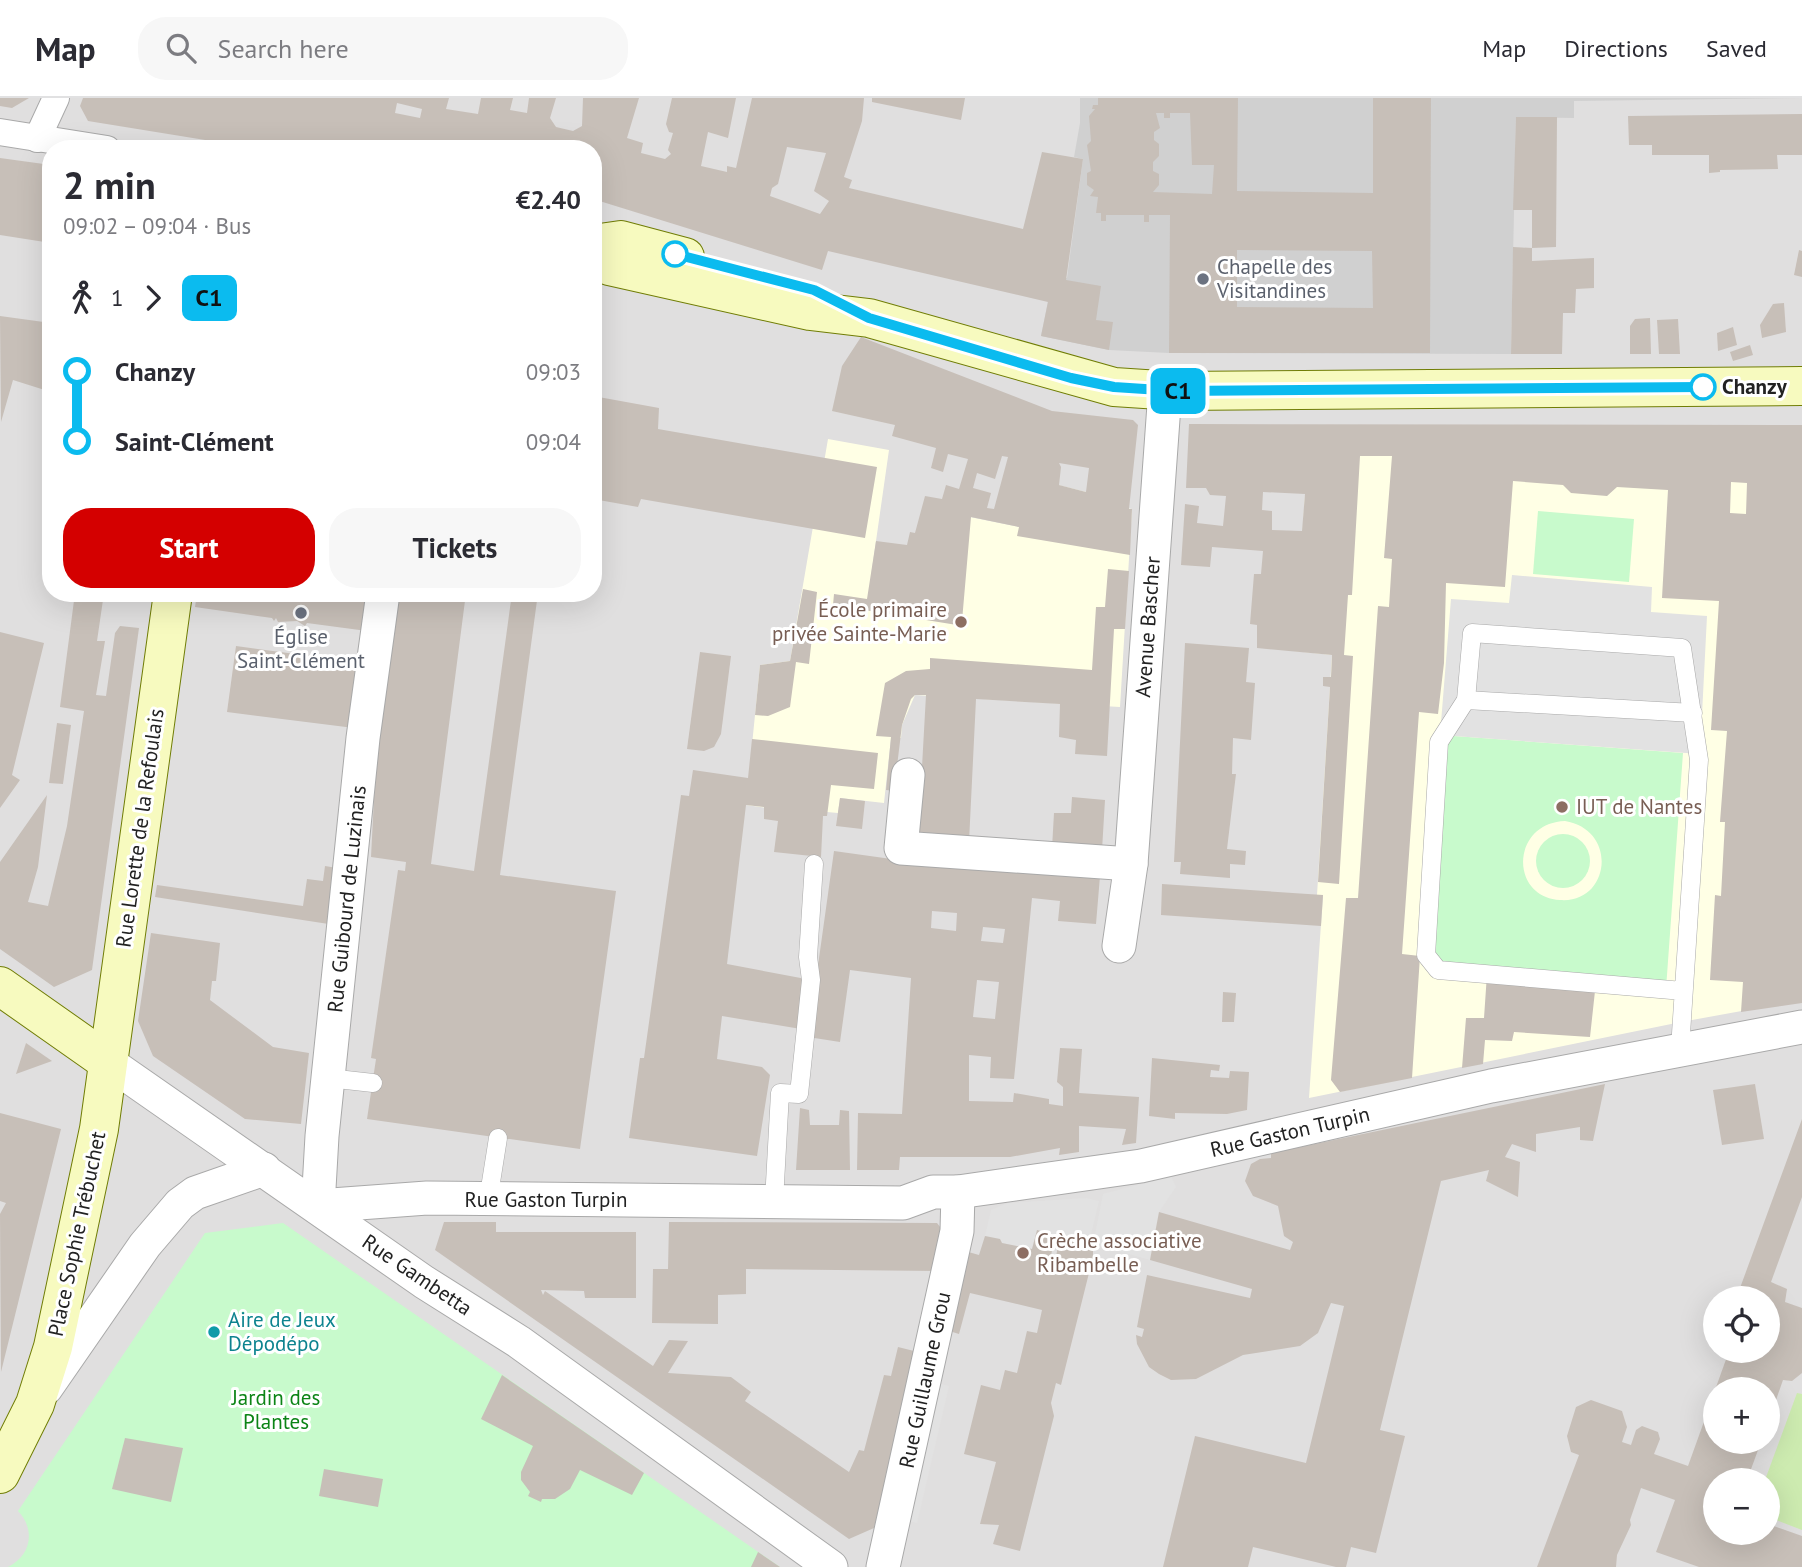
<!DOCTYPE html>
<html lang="en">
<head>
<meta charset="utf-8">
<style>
  body { margin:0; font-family:"PT Sans",sans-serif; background:#f7f7f7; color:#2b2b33; height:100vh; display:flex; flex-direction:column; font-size:26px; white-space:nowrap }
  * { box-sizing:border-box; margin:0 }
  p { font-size:23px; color:#7c7c81 }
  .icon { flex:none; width:38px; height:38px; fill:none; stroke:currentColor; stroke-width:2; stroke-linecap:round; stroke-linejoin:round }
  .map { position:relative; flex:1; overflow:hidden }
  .side { position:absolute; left:42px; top:42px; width:560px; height:462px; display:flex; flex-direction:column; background:#fff; border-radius:28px; box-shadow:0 7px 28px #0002 }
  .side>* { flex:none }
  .badge { padding:0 14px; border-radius:10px; font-size:24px; line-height:46px }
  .buttons { position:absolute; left:1703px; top:1188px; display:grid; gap:14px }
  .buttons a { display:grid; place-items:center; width:77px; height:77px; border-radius:50%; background:#fff; box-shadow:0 7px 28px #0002; font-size:35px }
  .map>.badge { position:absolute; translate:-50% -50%; box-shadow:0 0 0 4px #fff }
  .legs { display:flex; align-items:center; gap:10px; height:77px; padding:0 21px; font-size:23px }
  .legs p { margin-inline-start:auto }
  .headline { display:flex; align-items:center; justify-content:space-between; height:119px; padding:0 21px }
  h1 { font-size:38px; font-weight:700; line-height:52px }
  .primary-button { display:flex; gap:14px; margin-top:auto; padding:14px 21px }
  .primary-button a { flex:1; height:80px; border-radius:28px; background:#d40000; color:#fff; font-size:28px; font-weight:700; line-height:80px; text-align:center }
  .primary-button a+a { background:#f7f7f7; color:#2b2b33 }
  ul { padding:0 21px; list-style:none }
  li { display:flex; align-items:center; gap:24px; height:70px; font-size:26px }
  li i { display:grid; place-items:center; width:10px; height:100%; margin:0 9px; background:currentColor }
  li i::after { content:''; width:18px; height:18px; margin:-9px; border:5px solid; border-radius:50%; background:#fff }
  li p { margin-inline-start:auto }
  li:first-child i { background:linear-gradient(#0000 50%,currentColor 0) }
  li:last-child i { background:linear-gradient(currentColor 50%,#0000 0) }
  header { display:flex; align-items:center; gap:42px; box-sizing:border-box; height:98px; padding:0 35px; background:#fff; border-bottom:2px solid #e1e1e2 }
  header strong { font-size:33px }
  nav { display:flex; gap:38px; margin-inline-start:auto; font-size:24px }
  .search { width:490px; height:63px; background:#f7f7f7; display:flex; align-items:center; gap:18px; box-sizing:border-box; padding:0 24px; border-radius:28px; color:#7c7c81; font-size:26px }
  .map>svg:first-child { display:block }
  .residential { fill:#e0dfdf; fill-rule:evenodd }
  .education { fill:#ffffe5 }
  .religious { fill:#d0d0d0 }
  .grass { fill:#cdebb0 }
  .park { fill:#c8facc; fill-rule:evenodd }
  .parking { fill:#e2e2e2 }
  .building { fill:#c7bfb8; fill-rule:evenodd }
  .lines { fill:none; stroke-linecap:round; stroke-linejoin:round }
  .service-casing { stroke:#a9a9a9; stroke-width:19 }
  .pedestrian-casing { stroke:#a9a9a9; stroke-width:28 }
  .minor-casing { stroke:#a9a9a9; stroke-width:35 }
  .secondary-casing { stroke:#707d05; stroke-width:40 }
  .service { stroke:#fff; stroke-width:18 }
  .pedestrian { stroke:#fff; stroke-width:26 }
  .minor { stroke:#fff; stroke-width:33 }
  .secondary { stroke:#f7fabf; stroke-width:38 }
  .line-1-casing { stroke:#fff; stroke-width:16 }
  .line-1 { stroke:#0bbbef; stroke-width:10 }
  .stop-1-dot { fill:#fff; stroke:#0bbbef; stroke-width:3.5 }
  .worship-dot { fill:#6b7280; stroke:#fff; stroke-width:2.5 }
  .education-dot { fill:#8d6e63; stroke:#fff; stroke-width:2.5 }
  .culture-dot { fill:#0f9aa8; stroke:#fff; stroke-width:2.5 }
  .labels { text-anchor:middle; stroke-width:6; stroke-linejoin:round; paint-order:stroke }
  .worship-label { font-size:21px; fill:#5b616d; stroke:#fff; text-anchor:start }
  .stop-label { font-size:21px; font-weight:bold; fill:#222; stroke:#fff; text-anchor:start }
  .education-label { font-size:21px; fill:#785e54; stroke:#fff; text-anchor:start }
  .street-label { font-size:21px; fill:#222; stroke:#fff }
  .culture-label { font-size:21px; fill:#0d838f; stroke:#fff; text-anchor:start }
  .park-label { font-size:21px; fill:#0c8416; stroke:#fff }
</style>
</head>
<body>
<header>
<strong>Map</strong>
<div class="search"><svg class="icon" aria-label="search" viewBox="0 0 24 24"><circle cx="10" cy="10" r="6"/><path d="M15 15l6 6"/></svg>Search here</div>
<nav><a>Map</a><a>Directions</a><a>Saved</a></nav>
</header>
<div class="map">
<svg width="1802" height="1469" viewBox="0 0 1802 1469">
  <rect width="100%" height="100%" fill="#f2efe9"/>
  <path class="residential" d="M0,0H1802V1469H0ZM51,51H593V495H51ZM1715,1200H1768V1253H1715ZM1715,1292H1768V1344H1715ZM1715,1382H1768V1435H1715Z"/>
  <g class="education">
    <polygon points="1310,327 1802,327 1802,905 1786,905 1681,924 1309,1000 1323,797 1317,797 1332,557 1294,553"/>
    <polygon points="828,341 889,352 871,478 935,490 940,413 1019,429 1024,407 1038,382 1086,394 1085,404 1132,411 1120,609 915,597 902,627 901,640 891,640 884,705 840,700 838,715 827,714 827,718 746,707 760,567 790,563"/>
  </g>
  <polygon class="religious" points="1080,0 1802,0 1574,3 1574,20 1516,19 1511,256 1169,255 1109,252 1041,238 1053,178 1067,180 1083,61 1074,59 1080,25"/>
  <polygon class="grass" points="1797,1295 1802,1296 1802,1432 1768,1419 1768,1382 1765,1382"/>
  <g class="park">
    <polygon points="1538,413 1634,421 1629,484 1533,476"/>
    <path d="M1440,637L1683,655L1666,891L1425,871ZM1565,723C1619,732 1610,806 1560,802C1509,799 1511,725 1565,723Z"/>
    <circle cx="1563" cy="763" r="27"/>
    <path d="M283,1125L780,1469H8C31,1458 36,1432 18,1413L205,1135Z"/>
  </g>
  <g class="parking">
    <polygon points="1512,477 1652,489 1651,514 1707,518 1700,656 1440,637 1451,501 1509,505"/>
    <polygon points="1171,1078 1176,1089 1159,1114 1150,1162 1093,1146 1103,1096"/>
    <polygon points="1086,1100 1099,1103 1089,1145 1037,1133 1032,1151 1002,1145 1000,1141 985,1138 991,1112 1008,1105"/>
    <polygon points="937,1285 949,1288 917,1425 905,1422"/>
  </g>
  <g class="building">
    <polygon points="0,0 29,0 12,10 0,8"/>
    <path d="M83,0H449L446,11L478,16L481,0H513L510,12L527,15L529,0H556L550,20L556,29L573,33L582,28L583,0H639L627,40L643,45L641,55L665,61L671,56L668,52L673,35L669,34L666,26L672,0H736L728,40L708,34L701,68L727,74V68L736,70L752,0H864L862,23L844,79L852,82L849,90L1023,131L1042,54L1083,61L1066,182L1101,188L1096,222L1113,224L1109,252L1041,238L1048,204L828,153L822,172L593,101V51H261L88,23L80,8ZM397,5L422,11L420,20L395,15ZM787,49L826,55L814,93L829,103L820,116L770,98L772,90L778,86Z"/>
    <polygon points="872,0 965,0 961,22 872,4"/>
    <path d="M1098,0H1238L1237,93L1373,95V0H1431L1430,255H1169L1170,117H1149V124H1144V117H1106V123H1101V115H1096L1098,99L1090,98L1094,92L1087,87V75L1091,73L1087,47L1091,43L1089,18L1095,11H1092L1093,7H1098ZM1156,15H1164V20H1170V15H1190L1192,67H1214L1212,96L1153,94L1159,87V76L1153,73V64L1159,58V46L1154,42V34L1160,30ZM1237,152L1372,153L1373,210L1237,209Z"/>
    <polygon points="1802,16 1802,57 1777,57 1778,71 1720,72 1720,74 1709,75 1709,57 1652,57 1652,47 1629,47 1628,18"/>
    <polygon points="1516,19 1557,19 1556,149 1532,150 1532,163 1594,160 1594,190 1576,191 1575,215 1563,215 1562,256 1511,256 1513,149 1532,150 1532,112 1513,112"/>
    <polygon points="0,60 51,67 51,145 0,137"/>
    <polygon points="1799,152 1802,153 1802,179 1794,177"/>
    <polygon points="1784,205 1786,234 1762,240 1760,227 1773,206"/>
    <polygon points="0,218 51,225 51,294 13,282 1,324"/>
    <polygon points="1650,220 1651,256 1630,256 1630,228 1635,221"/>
    <polygon points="1678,221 1680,256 1659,256 1657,222"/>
    <polygon points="1733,229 1737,247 1718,253 1717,235"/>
    <path d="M861,239L1052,313L1133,322L1138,327L1129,411H1132L1130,457L1017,438L1019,429L971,419L962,523L957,527L833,507L834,496L867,501L876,443L907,447L910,434L915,435L925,398L942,401L946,387L959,391L968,361L948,356L943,374L931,370L936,350L892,338L895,327L832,313L842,268ZM1002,358L1008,359L994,411L987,410L991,395L973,390L977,375L995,381ZM1059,365L1089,370L1086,394L1059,387L1061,369Z"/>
    <polygon points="1750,247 1753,257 1733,263 1730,254"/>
    <polygon points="593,298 659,310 658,331 877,369 865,440 641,401 638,409 593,401"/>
    <path d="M1189,326L1802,327V905L1741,914L1743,884L1710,882L1715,797L1721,798L1725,724H1720L1727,633L1711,632L1719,503L1662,500L1668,392L1617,389L1607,398L1571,395L1563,387L1513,383L1505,489L1446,485L1444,565L1438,616L1419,614L1402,856L1420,858L1412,980L1340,994L1331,982L1346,800H1358L1378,508L1389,509L1392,461L1384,460L1392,358H1360L1352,497H1348L1344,557L1353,558L1339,786L1318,784L1330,589L1323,588V579H1331L1332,557L1257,550V527L1250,526L1254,476H1261L1263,453L1212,449L1210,469L1181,467L1185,406L1199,408L1197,425L1223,428L1226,398L1210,397L1206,390H1186ZM1731,384L1747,385L1746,416L1730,415ZM1263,394L1305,396L1302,433L1272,432V413L1262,412Z"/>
    <polygon points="1108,471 1129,473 1125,531 1114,531 1107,658 1075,656 1076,642 1059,639 1060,606 976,601 969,744 918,741 926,597 915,597 911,601 902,627 894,693 886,692 891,639 876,638 885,585 906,573 930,571 930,560 1092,572 1096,509 1105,509"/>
    <polygon points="803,491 817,494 809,566 796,564 790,609 768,618 755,617 760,567 790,563"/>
    <polygon points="75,495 104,495 97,543 105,543 96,597 106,598 115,535 120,528 139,530 92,872 54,889 0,851 0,764 47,697 38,769 28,804 48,808 67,728 84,613 60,609"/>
    <polygon points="197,495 372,495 367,533 307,525 305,528 297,523 278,524 276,520 274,523 272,520 195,509"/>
    <polygon points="396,495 466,495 431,766 474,773 512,495 538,495 500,777 616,793 580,1051 367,1021 376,961 371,960 398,772 405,773 406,764 371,759 375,681"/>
    <polygon points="0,534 44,545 12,677 20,682 0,710"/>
    <polygon points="1185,545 1249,550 1246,584 1255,585 1251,642 1233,640 1232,676 1236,676 1227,751 1246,753 1245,767 1230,766 1230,780 1180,776 1181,764 1174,764"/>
    <polygon points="236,548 363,565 354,630 227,614"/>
    <polygon points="700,554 731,558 721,636 714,649 704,653 687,651"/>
    <polygon points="57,625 71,627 63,686 49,685"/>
    <polygon points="752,641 878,655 874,691 831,687 827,718 823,718 821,759 774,754 778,723 764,721 764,709 746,707 727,866 806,881 801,931 722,918 717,961 762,969 770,977 757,1058 629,1040 640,960 644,960 681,697 689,698 693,672 748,680"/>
    <polygon points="1072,699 1105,702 1102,752 1052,750 1054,715 1071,715"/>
    <polygon points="840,700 865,703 862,731 836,728"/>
    <path d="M834,753L920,765L1100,778L1096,826L1058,823L1060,803L1032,800L1014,981L990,980L991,959L969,957V1003L1013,1004L1014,995L1049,1001V1006L1063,1008V989L1057,984L1060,950L1082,951L1079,995L1139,999L1136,1045L1122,1047L1126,1031L1079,1028V1054L1059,1057L1060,1050L1010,1059H900L899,1072H857L858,1015L902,1016L911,880L850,872L840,944L808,939ZM932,813L957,815L956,833L931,830ZM983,829L1005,831L1003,845L981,843ZM977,882L999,884L995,921L973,919Z"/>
    <polygon points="325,768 337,770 335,827 155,799 157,787 303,808 307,781 323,783"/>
    <polygon points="1162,786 1323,797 1321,828 1161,817"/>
    <polygon points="151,835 220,845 216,883 212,883 210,902 273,949 309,955 301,1026 245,1021 153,958 138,923"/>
    <polygon points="1487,876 1595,893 1590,939 1514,934 1512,943 1485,942 1483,966 1462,970 1466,920 1484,920"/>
    <polygon points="1223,894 1236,895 1234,924 1222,924"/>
    <polygon points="26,945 52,963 16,976"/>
    <polygon points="1152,960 1220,967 1219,973 1211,972 1210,979 1229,980 1230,973 1249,974 1247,1012 1227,1016 1175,1015 1175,1021 1149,1018"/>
    <polygon points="1605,986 1593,1043 1580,1042 1580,1029 1536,1036 1536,1054 1512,1046 1505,1059 1520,1064 1518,1099 1486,1083 1489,1072 1441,1083 1380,1332 1405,1338 1376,1455 1351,1449 1346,1469 1336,1469 1253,1449 1248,1469 1163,1469 1195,1338 1306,1365 1344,1208 1331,1205 1318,1235 1300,1248 1243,1257 1196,1281 1171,1282 1159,1276 1149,1269 1137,1246 1136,1237 1142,1239 1144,1231 1137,1229 1147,1177 1250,1200 1252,1191 1150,1162 1159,1114 1290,1152 1293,1144 1284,1138 1278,1108 1253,1098 1245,1083 1251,1066 1260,1061 1271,1060 1271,1055"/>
    <polygon points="1755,986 1764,1041 1722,1047 1713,992"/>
    <polygon points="800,1010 809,1012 810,1027 839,1027 840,1012 849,1013 850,1072 796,1072"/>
    <polygon points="0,1015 61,1031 1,1274 0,1116 6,1105 0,1103"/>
    <polygon points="1802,1021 1802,1099 1771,1184 1787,1191 1785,1204 1802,1210 1802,1275 1792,1283 1783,1282 1768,1325 1768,1292 1715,1292 1729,1253 1768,1253 1768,1200 1748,1200 1750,1194 1740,1190"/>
    <polygon points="444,1124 496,1124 496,1134 636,1134 636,1200 585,1200 584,1193 541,1192 543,1197 545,1193 653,1268 669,1242 688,1243 668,1275 731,1279 751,1294 745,1303 849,1374 859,1352 864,1353 884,1277 891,1278 898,1249 918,1254 874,1430 849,1441 435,1152"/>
    <polygon points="669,1124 937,1125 947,1138 938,1173 746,1171 746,1196 718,1197 718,1226 652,1225 653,1171 668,1171"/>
    <polygon points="1037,1132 1055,1137 1048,1173 1053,1174 1060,1138 1093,1146 1093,1159 1061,1287 1056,1285 1051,1305 1054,1318 1020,1453 993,1446 999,1427 980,1426 996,1364 964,1356 981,1287 1000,1292 1005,1272 1017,1275 1027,1233 1037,1235 1042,1212 970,1195 959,1236 946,1232 965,1153 979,1157 985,1138 1000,1141 1002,1145 1032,1151"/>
    <polygon points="502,1277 644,1375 632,1397 580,1372 570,1391 555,1401 542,1401 541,1404 528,1398 530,1394 521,1382 521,1374 533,1348 481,1321"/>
    <polygon points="1715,1293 1715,1344 1761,1344 1747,1382 1715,1382 1715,1435 1768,1435 1768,1426 1802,1438 1802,1469 1699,1469 1656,1454 1675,1402 1641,1390 1630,1422 1631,1427 1617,1457 1616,1469 1537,1469 1579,1357 1571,1354 1567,1338 1576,1309 1591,1302 1622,1313 1627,1329 1622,1344 1631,1347 1636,1332 1642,1328 1658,1334 1660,1341 1654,1356 1688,1368"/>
    <polygon points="125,1340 183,1350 171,1404 112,1391"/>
    <polygon points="324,1371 383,1381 378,1409 319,1398"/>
    <polygon points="758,1454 780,1469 751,1469"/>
  </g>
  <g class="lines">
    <g class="service-casing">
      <g id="service">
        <polyline points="1466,602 1693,615"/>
        <polyline points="1680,951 1699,662 1682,550 1472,535 1466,602 1439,644 1426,857 1438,872 1683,893"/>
        <polyline points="328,980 373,985"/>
        <polyline points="488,1103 498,1040"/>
        <polyline points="774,1103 780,995 799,996 811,882 808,859 814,766"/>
      </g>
    </g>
    <g class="pedestrian-casing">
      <g id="pedestrian">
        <polyline points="0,34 107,51"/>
        <polyline points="37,41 56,0"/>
      </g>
    </g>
    <g class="minor-casing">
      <g id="minor">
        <polyline points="908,677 901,750 1131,766"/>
        <polyline points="1119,848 1131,766 1165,293"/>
        <polyline points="108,964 424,1184 519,1244 831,1469"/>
        <polyline points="318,1108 427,1100 903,1105 933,1094 958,1094 1141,1068 1491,988 1802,929"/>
        <polyline points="318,1108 322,1038 363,640 383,495"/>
        <polyline points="46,1290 145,1147 180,1106 195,1095 264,1071"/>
        <polyline points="883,1469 957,1133 958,1094"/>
      </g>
    </g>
    <g class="secondary-casing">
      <g id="secondary">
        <polyline points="593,146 621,142 685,159"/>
        <polyline points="593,154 609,168 810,213 869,220 1114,289 1175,293 1802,288"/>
        <polyline points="0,888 108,964"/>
        <polyline points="0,1376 35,1306 53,1249 99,1031 173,495"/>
      </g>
    </g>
    <use href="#service" class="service"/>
    <use href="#pedestrian" class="pedestrian"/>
    <use href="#minor" class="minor"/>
    <use href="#secondary" class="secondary"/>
  </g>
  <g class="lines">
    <g class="line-1-casing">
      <polyline id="line-1" points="675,156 814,192 869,220 1071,280 1114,289 1175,293 1703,289"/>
    </g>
    <use href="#line-1" class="line-1"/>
  </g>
  <g class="stop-1-dot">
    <circle cx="675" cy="156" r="12"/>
    <circle cx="1703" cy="289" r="12"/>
  </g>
  <g class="worship-dot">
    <circle cx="1203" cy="181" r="7"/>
    <circle cx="301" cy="515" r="7"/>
  </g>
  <g class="education-dot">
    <circle cx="961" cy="524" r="7"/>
    <circle cx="1562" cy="709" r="7"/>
    <circle cx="1023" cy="1155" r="7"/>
  </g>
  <circle class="culture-dot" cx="214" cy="1234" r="7"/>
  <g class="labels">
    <g class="worship-label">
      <text x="1217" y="176">Chapelle des<tspan x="1217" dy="24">Visitandines</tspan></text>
      <text x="301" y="546" text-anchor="middle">Église<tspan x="301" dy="24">Saint-Clément</tspan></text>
    </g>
    <g class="stop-label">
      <text x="1722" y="296">Chanzy</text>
    </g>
    <g class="education-label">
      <text x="947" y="519" text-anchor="end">École primaire<tspan x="947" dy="24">privée Sainte-Marie</tspan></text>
      <text x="1576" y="716">IUT de Nantes</text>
      <text x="1037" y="1150">Crèche associative<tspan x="1037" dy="24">Ribambelle</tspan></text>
    </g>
    <g class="street-label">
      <text transform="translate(1148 529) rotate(-86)" y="7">Avenue Bascher</text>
      <text transform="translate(140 730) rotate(-82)" y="7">Rue Lorette de la Refoulais</text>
      <text transform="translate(347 801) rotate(-84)" y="7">Rue Guibourd de Luzinais</text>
      <text transform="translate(1290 1034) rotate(-13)" y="7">Rue Gaston Turpin</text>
      <text x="546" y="1109">Rue Gaston Turpin</text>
      <text transform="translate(77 1136) rotate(-78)" y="7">Place Sophie Trébuchet</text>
      <text transform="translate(417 1177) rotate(34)" y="7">Rue Gambetta</text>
      <text transform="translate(925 1282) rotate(-78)" y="7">Rue Guillaume Grou</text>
    </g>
    <g class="culture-label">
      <text x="228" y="1229">Aire de Jeux<tspan x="228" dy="24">Dépodépo</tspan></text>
    </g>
    <g class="park-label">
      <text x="276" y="1307">Jardin des<tspan x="276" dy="24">Plantes</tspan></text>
    </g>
  </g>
</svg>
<div class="buttons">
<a><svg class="icon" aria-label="locate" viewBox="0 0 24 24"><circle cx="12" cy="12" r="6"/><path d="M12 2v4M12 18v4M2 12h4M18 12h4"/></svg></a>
<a>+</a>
<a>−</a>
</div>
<b class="badge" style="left:1178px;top:293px;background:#0bbbef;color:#111">C1</b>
<section class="side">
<div class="headline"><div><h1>2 min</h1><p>09:02 – 09:04 · Bus</p></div><b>€2.40</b></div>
<div class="legs"><svg class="icon" aria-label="walk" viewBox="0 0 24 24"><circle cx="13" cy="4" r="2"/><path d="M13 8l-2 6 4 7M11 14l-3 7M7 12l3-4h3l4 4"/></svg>1<svg class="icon" aria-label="forward" viewBox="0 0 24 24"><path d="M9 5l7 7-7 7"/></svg><b class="badge" style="background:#0bbbef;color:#111">C1</b></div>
<ul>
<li><i style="color:#0bbbef"></i><b>Chanzy</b><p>09:03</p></li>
<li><i style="color:#0bbbef"></i><b>Saint-Clément</b><p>09:04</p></li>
</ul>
<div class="primary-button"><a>Start</a><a>Tickets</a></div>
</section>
</div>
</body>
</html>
